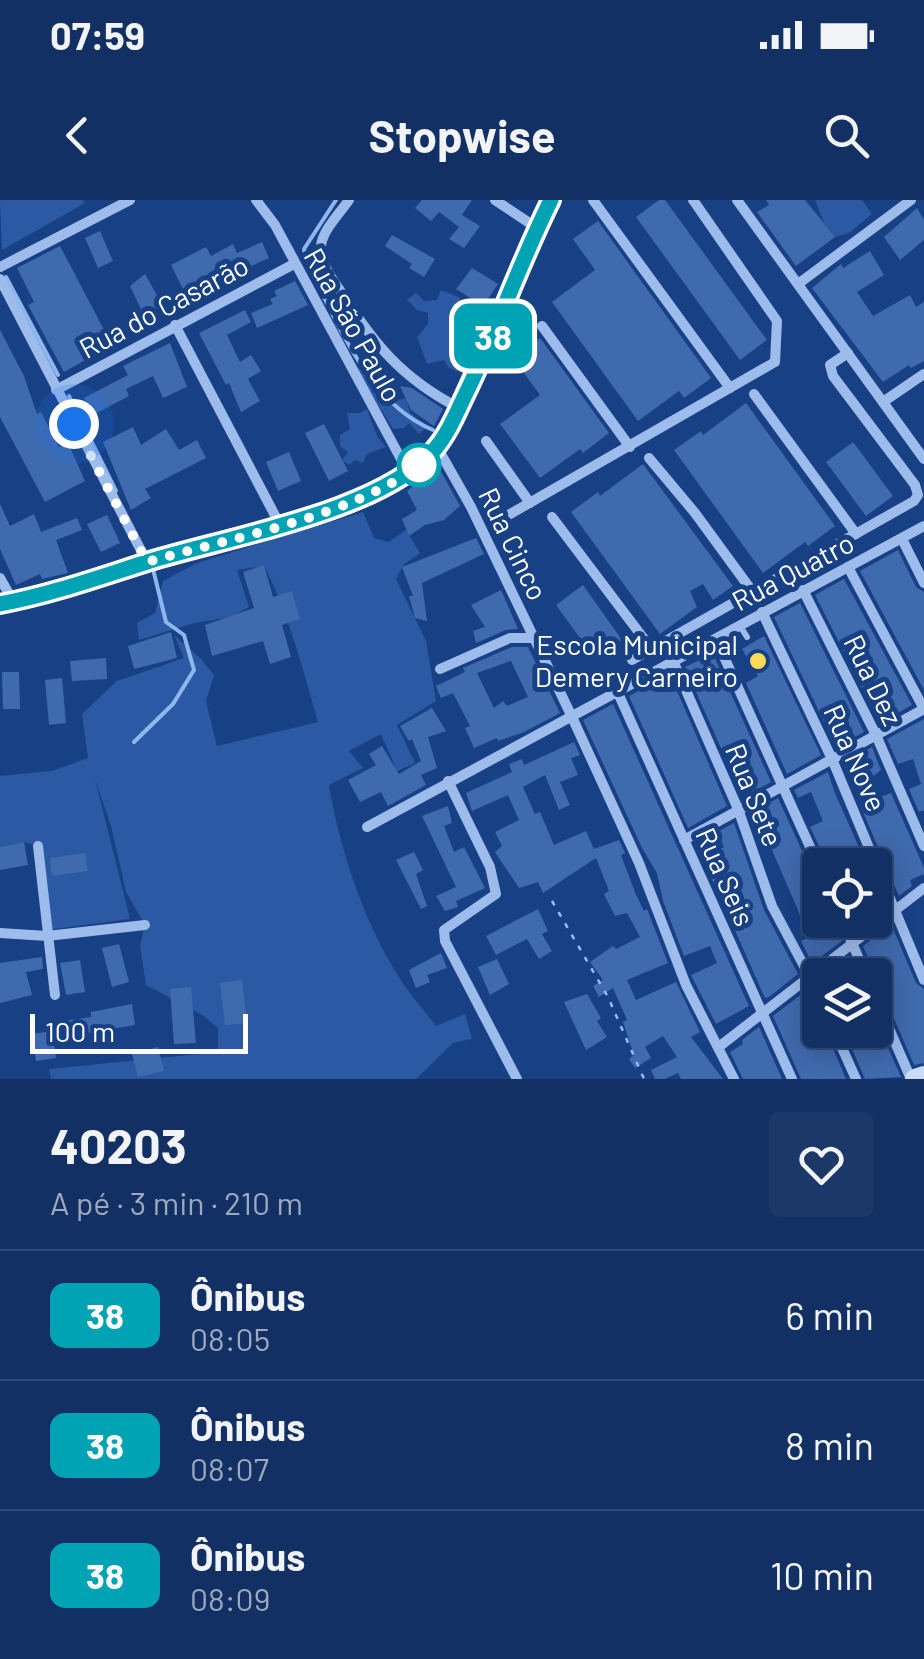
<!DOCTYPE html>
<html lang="pt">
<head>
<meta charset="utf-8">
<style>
  body { margin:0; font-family:Barlow,sans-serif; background:#1b3869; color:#f1f3f6; height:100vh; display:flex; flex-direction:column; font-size:38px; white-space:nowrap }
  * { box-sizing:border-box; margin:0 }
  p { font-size:32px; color:#9ca9be }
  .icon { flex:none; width:55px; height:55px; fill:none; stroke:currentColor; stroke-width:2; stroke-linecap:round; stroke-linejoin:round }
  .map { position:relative; height:879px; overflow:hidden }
  .drawer { display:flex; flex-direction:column; background:#123063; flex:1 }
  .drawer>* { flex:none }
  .badge { padding:0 20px; border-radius:15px; font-size:35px; line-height:65px }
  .controls { position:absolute; left:802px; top:648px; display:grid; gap:20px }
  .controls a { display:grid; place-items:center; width:90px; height:90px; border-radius:10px; background:#123063; box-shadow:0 5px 25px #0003,0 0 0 2px #314b78; font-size:50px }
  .scale { position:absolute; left:30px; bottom:25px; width:218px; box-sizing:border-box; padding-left:10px; border:5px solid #fff; border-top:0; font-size:28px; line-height:35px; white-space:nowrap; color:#fff; -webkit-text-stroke:8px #184084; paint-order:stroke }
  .you { position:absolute; width:50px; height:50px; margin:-25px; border:8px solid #fff; border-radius:50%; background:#1a73e8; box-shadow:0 0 0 15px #1a73e833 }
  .map>.badge { position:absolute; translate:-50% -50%; box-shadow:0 0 0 5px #fff }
  .round { display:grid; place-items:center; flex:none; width:105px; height:105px; border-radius:10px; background:#1b3869 }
  .head { display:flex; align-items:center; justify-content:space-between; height:170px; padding:0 50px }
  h1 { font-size:48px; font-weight:700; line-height:75px }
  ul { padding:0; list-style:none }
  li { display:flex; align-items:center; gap:30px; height:130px; padding:0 50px; border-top:2px solid #314b78 }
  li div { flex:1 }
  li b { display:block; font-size:38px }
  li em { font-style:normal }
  li .badge { min-width:110px; font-weight:700; text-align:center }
  .status { display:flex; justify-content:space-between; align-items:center; height:70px; padding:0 50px; background:#123063; direction:ltr }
  .status svg { height:28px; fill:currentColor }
  header { display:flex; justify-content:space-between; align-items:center; height:130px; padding:0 50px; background:#123063; font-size:45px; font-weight:700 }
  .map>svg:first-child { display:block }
  .green { fill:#2b59a3 }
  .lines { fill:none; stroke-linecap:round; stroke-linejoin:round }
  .stream { stroke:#8fb6ef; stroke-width:4 }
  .building { fill:#406aae; fill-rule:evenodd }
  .path { stroke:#9dbcec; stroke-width:2.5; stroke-dasharray:5 8; stroke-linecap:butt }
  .lane { stroke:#9dbcec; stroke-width:6 }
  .street { stroke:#9dbcec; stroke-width:10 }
  .secondary { stroke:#c9dbf9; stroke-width:20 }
  .line-casing { stroke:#fff; stroke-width:22 }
  .line { stroke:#00a3b4; stroke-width:15 }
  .walk { stroke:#fff; stroke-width:10; stroke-dasharray:0 18 }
  .stop-dot { fill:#fff; stroke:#00a3b4; stroke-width:5 }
  .poi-dot { fill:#ffd958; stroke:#184084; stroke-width:4 }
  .labels { text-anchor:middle; stroke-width:10; stroke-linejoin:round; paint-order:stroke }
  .street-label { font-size:28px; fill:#fff; stroke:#184084 }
  .poi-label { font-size:28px; fill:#fff; stroke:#184084; text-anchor:end }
</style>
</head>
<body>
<div class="status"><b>07:59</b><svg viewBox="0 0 49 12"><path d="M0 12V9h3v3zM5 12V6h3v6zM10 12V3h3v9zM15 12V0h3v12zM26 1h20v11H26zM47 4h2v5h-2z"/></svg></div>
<header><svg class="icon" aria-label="back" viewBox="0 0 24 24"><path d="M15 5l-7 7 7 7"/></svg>Stopwise<svg class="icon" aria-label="search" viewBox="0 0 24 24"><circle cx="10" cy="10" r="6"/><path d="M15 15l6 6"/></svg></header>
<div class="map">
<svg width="924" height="879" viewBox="0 0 924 879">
  <rect width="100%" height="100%" fill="#184084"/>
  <g class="green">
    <polygon points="0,0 83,0 85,3 2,50"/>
    <polygon points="815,0 862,0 872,14 849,33 835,37 824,23"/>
    <polygon points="441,90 459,97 468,111 485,118 476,135 464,126 455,125 469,141 466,149 459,147 458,172 448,167 444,160 427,164 417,137 428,124 428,113 417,110 407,100 416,93 424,101 437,100"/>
    <polygon points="365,163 393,201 406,198 410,213 428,226 419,234 409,223 404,228 393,229 357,170"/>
    <polygon points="367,209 377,236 386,247 367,254 363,263 355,260 349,265 342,260 348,252 340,246 340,235 350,229 347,213 360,213"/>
    <path d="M363,312L374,338L388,342L406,330L420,353L404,364L396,379L426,441L436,501L397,525L415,563L397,571L381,534L349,551L363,568L329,585C339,646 362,716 394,769C405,789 422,807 436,826L465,814L472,839L453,843L416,879H51L49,869L218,852V828L204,816L146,785L140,746L145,725L126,692L111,626L95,579L130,719L46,730L38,646L24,642L0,647V576L52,571L88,558L82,514L117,481L184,458L174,435L201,459L214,475L206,501L217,546L318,522C303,469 289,415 264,366L237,370L249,407L231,417L194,423L139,440L137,423L155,413L163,381L197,363Z"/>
  </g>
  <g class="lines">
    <g class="stream">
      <path d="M336,0L304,49L306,61C337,120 367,203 433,230"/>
      <polyline points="6,77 58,175"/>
      <polyline points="69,196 116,291"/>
      <polyline points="134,542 173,504 194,470 184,435 166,422 153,369"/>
    </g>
  </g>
  <g class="building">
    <polygon points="422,0 472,0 462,15 480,26 464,48 449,39 459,27 439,12 431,21 415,8"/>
    <polygon points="659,0 665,0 767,140 740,160 636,17"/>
    <polygon points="766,0 805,0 835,37 796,66 757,12 769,5"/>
    <polygon points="917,8 924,20 924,40 900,60 884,37"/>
    <polygon points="598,21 711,178 684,198 679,191 638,221 552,102 595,70 573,39"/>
    <polygon points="100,31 113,61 98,68 85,38"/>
    <polygon points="392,35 435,59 424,77 409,68 412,64 385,46"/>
    <polygon points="262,42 269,58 247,68 245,64 184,91 171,65 206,47 211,56 233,44 237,53"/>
    <polygon points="60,46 112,145 64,172 28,105 34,102 17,68"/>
    <polygon points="870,51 884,75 857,92 873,116 910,95 916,107 924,102 924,161 911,168 909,165 883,182 812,88 841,64 843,68"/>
    <polygon points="472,68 498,84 483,106 456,89"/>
    <polygon points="145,74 164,108 146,120 130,86"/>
    <polygon points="295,81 308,105 257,128 251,113 273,104 270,99 277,96 274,91"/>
    <polygon points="245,110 251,122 227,135 240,162 251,155 261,171 248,179 260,201 241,212 229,183 226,185 199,133"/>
    <polygon points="0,130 24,176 37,214 41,212 59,247 68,243 85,281 45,302 0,217"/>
    <polygon points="540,138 609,233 583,253 580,249 540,278 500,224 540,195 513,158"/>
    <polygon points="170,143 187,187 163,198 153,176 126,189 129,196 93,215 84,198 128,175 123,166"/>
    <polygon points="400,186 412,188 443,209 434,226 411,210"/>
    <polygon points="746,203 835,326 808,346 805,342 763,373 674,250 701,231 703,235"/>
    <polygon points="324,224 348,271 329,281 305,233"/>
    <polygon points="133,227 141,245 166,229 179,250 197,240 206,258 145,289 151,298 131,310 103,242"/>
    <polygon points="853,242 893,296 866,316 826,262"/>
    <polygon points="289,252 301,281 278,291 266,262"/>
    <polygon points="643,264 733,386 713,400 703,384 690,391 697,407 660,434 571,312 598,292 600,296"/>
    <polygon points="438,266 460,306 444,320 425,325 409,336 402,319 417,310 407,291"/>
    <polygon points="0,304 10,326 34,314 41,332 77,318 82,330 56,340 68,373 42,379 40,374 16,385 0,349"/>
    <polygon points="107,315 120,343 101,352 87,324"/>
    <polygon points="476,338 484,354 422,383 427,421 415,418 409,396 413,396 402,367"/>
    <polygon points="898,350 916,387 924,392 924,490 860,371"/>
    <polygon points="264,365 273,397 292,391 300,419 282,425 291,457 270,464 263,441 212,456 205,425 254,408 243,372"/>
    <polygon points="844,379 912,505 880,523 815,395"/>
    <polygon points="583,385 622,440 595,459 556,405"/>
    <polygon points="501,390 518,429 506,430 476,443 473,431 485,427 471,405"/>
    <polygon points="800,403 864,532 836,547 774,417"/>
    <polygon points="171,432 177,458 134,469 128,446"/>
    <polygon points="764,436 821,555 787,574 746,483 758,476 742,449"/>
    <path d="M512,447H528L560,513L524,532L498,541L497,538L474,548L465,528L470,526L453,493L441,498L436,486L465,472L463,468ZM511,461L528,497L507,506L503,501L494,508L477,473Z"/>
    <polygon points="713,454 771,582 747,595 733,562 728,564 685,467"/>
    <polygon points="106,458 107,479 72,481 70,461"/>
    <polygon points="2,472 19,472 20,509 3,509"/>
    <polygon points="62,478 66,523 49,525 45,480"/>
    <polygon points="663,478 671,492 677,491 727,606 688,628 629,496"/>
    <polygon points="613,504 749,806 716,824 691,775 717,763 710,746 684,756 663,701 657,673 642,648 583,520"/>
    <polygon points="432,508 446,531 428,537 437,568 421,575 426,585 388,606 381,592 360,602 348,580 376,565 369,554 382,546 399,574 421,561 412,539 409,541 400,526"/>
    <polygon points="924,519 924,610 919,612 909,589 921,584 913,559 898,564 887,539"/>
    <polygon points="574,542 580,555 571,558 578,575 560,582 570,605 559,610 545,575 523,587 535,614 540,612 554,645 586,631 594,649 619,640 625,653 621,655 636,695 644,711 647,709 668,763 627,780 636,800 676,782 700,832 691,837 723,879 681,879 678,873 665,879 655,879 651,870 677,857 663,836 645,847 651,858 635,868 629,859 634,855 623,822 627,820 613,788 599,797 593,786 603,780 590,762 613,746 616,749 640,737 627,713 615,716 604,694 609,691 596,658 543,693 538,682 519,688 495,652 502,646 495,632 519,620 508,595 472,611 466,593 512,572 509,564 522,559 524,565"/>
    <polygon points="872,547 881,570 871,578 880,597 891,593 924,668 924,674 910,680 912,686 899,696 860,605 864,603 843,563"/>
    <polygon points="828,572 834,591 867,665 828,665 810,627 823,621 811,592 798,598 794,590"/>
    <polygon points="778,598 812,673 820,678 820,720 833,720 842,741 812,763 801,741 808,738 798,710 755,611"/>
    <polygon points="448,606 452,623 444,626 454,652 464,647 485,688 456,701 458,707 445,711 436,696 456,687 422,616"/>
    <polygon points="734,623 764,710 798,774 769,797 765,798 734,728 742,723 739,716 749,711 739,685 719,695 702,658 724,647 717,632"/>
    <polygon points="24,642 28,665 0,670 0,647"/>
    <polygon points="414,652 423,670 416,674 427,706 421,709 396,660"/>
    <polygon points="85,653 88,671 52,676 50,658"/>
    <polygon points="538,709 548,731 542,734 552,751 539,759 527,739 496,755 486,736"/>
    <polygon points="891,724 916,783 924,789 924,863 914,865 883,793 875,787 874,772 863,746"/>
    <polygon points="119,744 129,782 112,787 102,748"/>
    <polygon points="441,753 447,768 427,775 430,782 416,788 409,770"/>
    <polygon points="42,757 43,769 26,772 32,795 0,803 0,763"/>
    <polygon points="497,759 509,784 490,795 478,767"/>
    <polygon points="80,760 85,792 66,795 60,763"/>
    <polygon points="242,780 247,823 225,825 220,783"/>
    <polygon points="191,787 196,843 174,844 170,789"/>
    <polygon points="807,790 813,801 820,805 820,830 825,830 846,879 801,879 773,816"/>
    <polygon points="587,794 601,818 597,821 607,837 586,850 564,802"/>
    <polygon points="132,804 135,825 58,838 56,822 91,817 91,812"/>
    <polygon points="875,819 901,877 865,879 844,830 875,830"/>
    <polygon points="759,827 782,879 743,879 730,852 743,844 742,840"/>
    <polygon points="52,831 56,858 36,861 32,834"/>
    <polygon points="158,847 164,871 138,877 132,854"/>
  </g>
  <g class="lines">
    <polyline class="path" points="552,701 608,797 644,879"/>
    <polyline class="lane" points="740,426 747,437"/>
    <g class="street">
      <polyline points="256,0 275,25 408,272"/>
      <path d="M349,0C340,13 322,31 321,46C319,61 331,77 339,89C373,143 401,178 459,208"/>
      <polyline points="495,0 537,28"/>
      <polyline points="593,0 730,188"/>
      <polyline points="737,0 924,259"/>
      <polyline points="0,67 130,0"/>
      <polyline points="0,79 147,362"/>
      <polyline points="798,84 911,0"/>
      <polyline points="175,125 280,325"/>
      <polyline points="542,126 630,247"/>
      <polyline points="56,190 294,64"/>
      <polyline points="754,194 856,334"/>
      <polyline points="883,202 924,174"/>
      <polyline points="486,241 530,303"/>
      <polyline points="437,247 471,307 572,517 639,663 686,785 734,879"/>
      <polyline points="649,258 695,313 752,391"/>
      <polyline points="505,317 775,162 777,121 693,0"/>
      <polyline points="552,317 650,447"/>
      <polyline points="902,339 924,383"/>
      <polyline points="848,367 924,509"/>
      <polyline points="0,378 13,401"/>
      <polyline points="803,390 876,535 924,646"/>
      <polyline points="762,412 832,559 924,780"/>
      <polyline points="716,439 820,669"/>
      <polyline points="632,460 914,301 918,295 915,285 833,176 830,165 848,153"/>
      <polyline points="674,463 738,609 772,706 820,796"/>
      <polyline points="440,469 510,438 533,438"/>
      <polyline points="618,493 792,879"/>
      <polyline points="448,581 490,667 496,694 444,730 445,741 517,879"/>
      <polyline points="367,627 924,326"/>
      <polyline points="684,640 924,509"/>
      <polyline points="38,646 55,795"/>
      <polyline points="842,720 866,775"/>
      <polyline points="0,733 47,736 145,725"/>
      <polyline points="875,796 911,879"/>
      <polyline points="834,830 856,879"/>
      <polyline points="720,846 924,688"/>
    </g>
    <g class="secondary">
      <path d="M0,404C68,391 132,366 199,347C259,330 326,318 382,289C411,275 431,255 449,228L551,0"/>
      <polyline points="915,879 924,876"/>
    </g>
  </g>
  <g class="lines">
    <g class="line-casing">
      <path id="line" d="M0,404C52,394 97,378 147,362C227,337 381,312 435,249C450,231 458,209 468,189C498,127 520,62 551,0"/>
    </g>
    <use href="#line" class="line"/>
    <path class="walk" d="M74,224L147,362C227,339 354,316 419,265"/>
  </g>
  <circle class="stop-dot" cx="419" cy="265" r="20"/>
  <circle class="poi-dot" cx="758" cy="461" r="10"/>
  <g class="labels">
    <g class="street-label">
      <text transform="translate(164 107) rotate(-28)" y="10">Rua do Casarão</text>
      <text transform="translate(353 125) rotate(61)" y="10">Rua São Paulo</text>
      <text transform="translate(513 344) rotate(64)" y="10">Rua Cinco</text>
      <text transform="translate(793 372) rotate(-28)" y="10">Rua Quatro</text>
      <text transform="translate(873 480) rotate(64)" y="10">Rua Dez</text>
      <text transform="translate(855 558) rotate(66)" y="10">Rua Nove</text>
      <text transform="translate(754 595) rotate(68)" y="10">Rua Sete</text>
      <text transform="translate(725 677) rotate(66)" y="10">Rua Seis</text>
    </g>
    <g class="poi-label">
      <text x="738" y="455">Escola Municipal<tspan x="738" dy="32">Demery Carneiro</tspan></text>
    </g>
  </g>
</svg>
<div class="controls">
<a><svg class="icon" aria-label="locate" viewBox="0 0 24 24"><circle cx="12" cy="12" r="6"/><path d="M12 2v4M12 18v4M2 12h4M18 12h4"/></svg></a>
<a><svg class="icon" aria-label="layers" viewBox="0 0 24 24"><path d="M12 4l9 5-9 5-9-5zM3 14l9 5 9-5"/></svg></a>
</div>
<div class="scale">100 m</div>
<div class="you" style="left:74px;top:224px"></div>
<b class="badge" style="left:493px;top:136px;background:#00a3b4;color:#fff">38</b>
</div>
<section class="drawer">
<div class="head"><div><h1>40203</h1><p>A pé · 3 min · 210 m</p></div><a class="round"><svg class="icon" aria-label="heart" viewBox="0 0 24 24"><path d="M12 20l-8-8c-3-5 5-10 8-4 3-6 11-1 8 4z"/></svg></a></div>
<ul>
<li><span class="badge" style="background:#00a3b4;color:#fff">38</span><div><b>Ônibus</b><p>08:05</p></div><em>6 min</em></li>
<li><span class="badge" style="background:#00a3b4;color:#fff">38</span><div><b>Ônibus</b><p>08:07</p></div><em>8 min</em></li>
<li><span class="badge" style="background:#00a3b4;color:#fff">38</span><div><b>Ônibus</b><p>08:09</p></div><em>10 min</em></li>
</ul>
</section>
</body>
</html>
